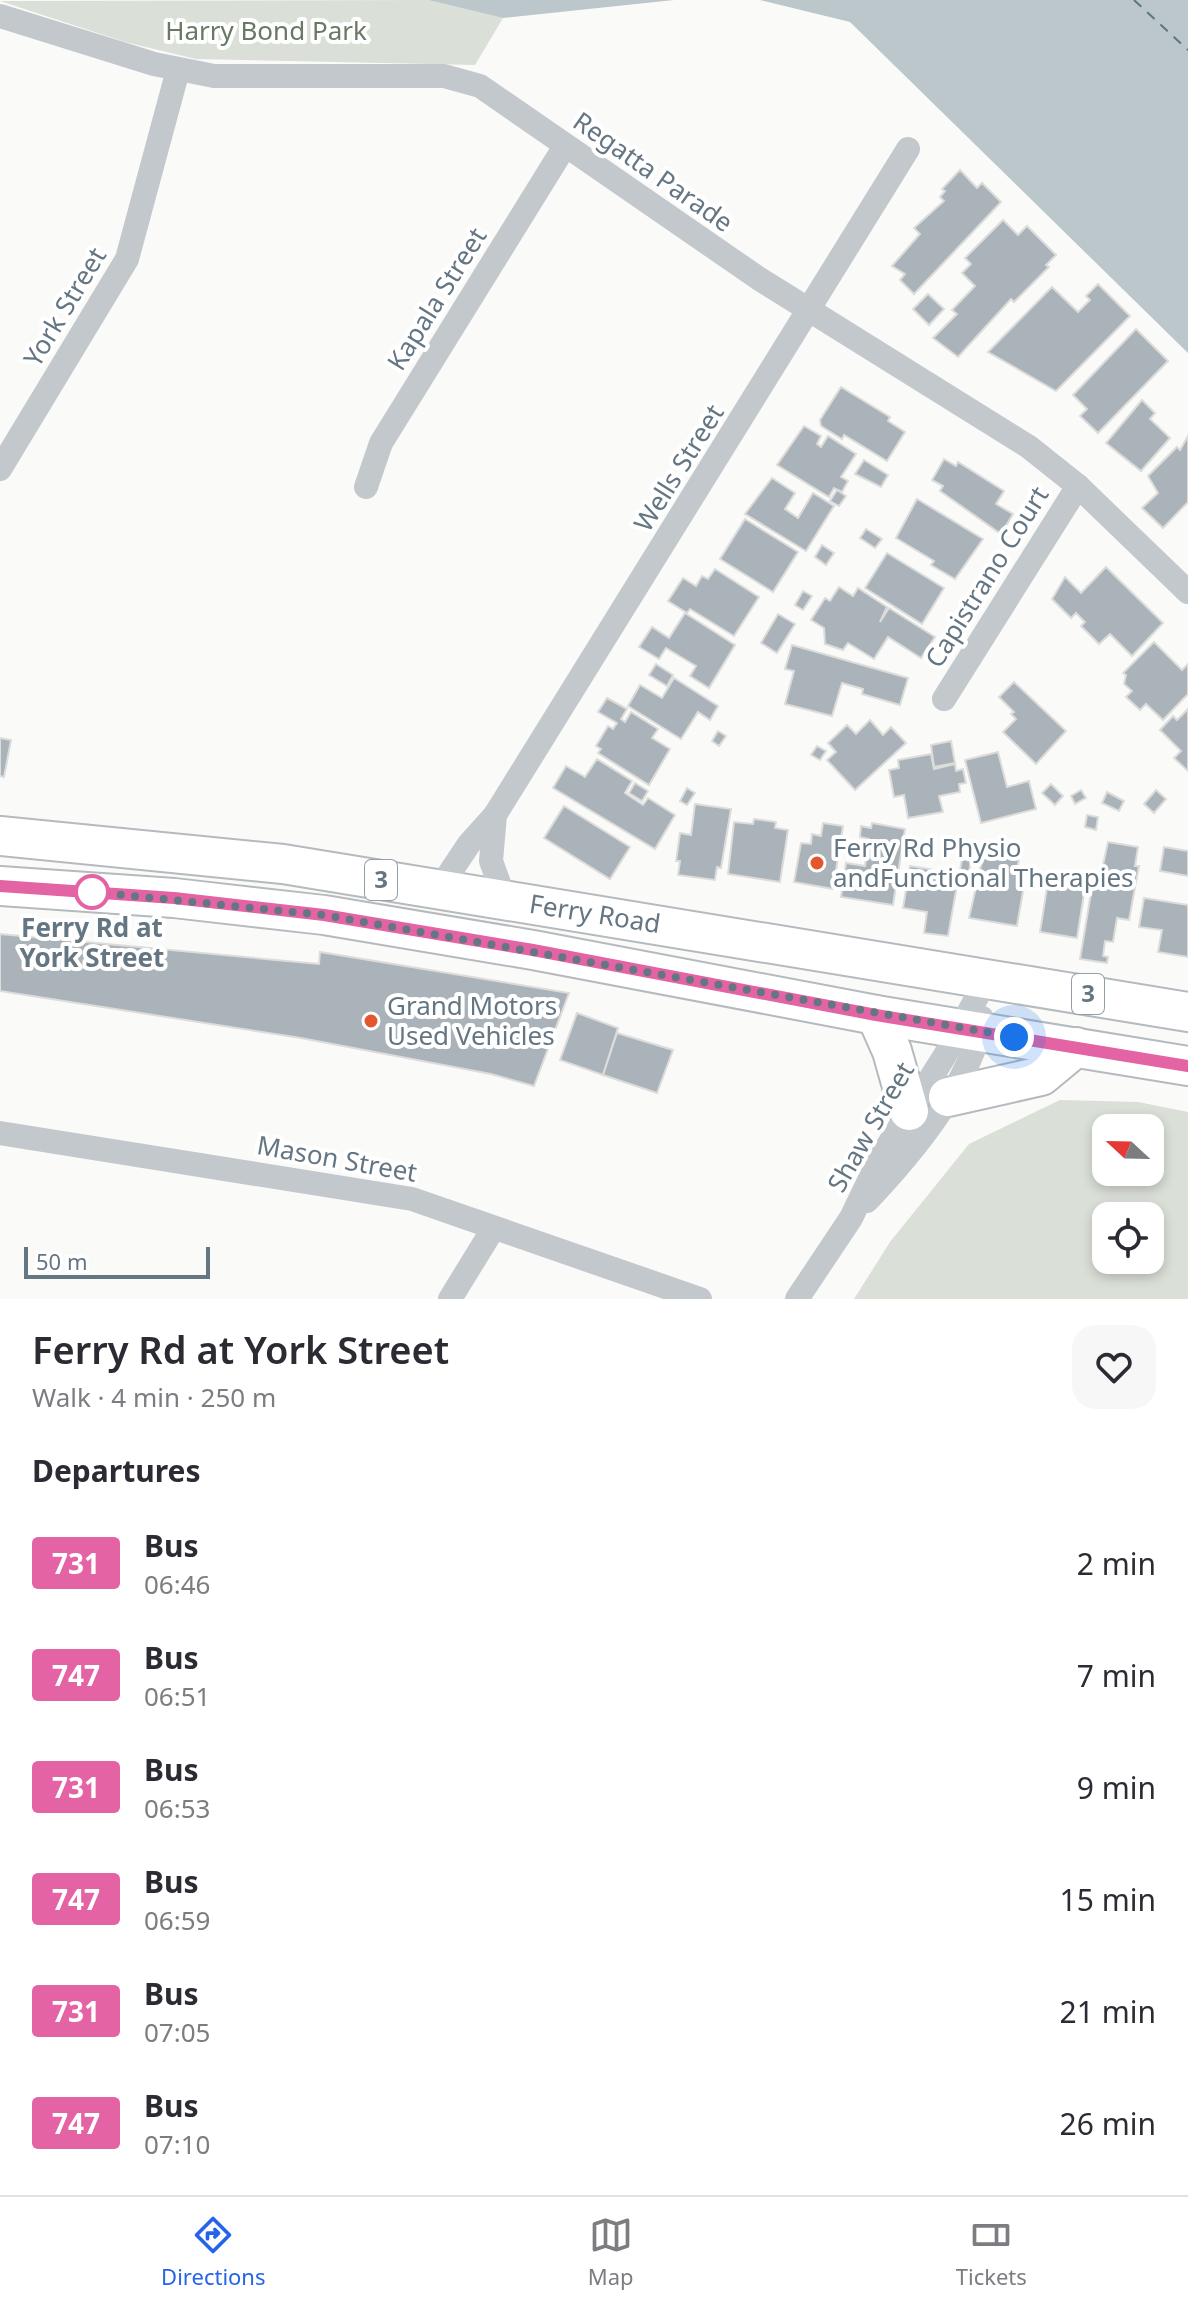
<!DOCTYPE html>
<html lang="en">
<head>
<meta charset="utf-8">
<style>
  body { margin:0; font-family:"Noto Sans",sans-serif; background:#f7f7f7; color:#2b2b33; height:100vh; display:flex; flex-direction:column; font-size:30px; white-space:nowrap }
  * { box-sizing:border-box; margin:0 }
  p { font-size:26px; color:#7c7c81 }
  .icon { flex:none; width:44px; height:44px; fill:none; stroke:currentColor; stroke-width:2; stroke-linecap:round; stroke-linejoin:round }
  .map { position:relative; height:1299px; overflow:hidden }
  .drawer { display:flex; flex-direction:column; background:#fff; flex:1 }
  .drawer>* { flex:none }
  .badge { padding:0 16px; border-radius:6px; font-size:28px; line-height:52px }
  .needle { width:52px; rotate:292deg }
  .tools { position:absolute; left:1092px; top:1114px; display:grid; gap:16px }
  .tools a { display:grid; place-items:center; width:72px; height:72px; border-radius:16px; background:#fff; box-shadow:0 4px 12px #0003; font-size:40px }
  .scale { position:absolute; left:24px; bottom:20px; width:186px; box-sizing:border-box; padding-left:8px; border:4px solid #657683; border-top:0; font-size:22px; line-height:28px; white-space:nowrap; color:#657683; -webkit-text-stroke:6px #fff; paint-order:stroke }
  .you { position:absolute; width:40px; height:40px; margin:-20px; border:6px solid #fff; border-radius:50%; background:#1a73e8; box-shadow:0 0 0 12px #1a73e833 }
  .map>.badge { position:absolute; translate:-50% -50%; box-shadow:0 0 0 4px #fff }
  h2 { padding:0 32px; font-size:30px; line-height:72px }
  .round { display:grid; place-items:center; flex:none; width:84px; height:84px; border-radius:24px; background:#f7f7f7 }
  .summary { display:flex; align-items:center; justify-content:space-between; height:136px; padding:0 32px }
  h1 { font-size:38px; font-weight:600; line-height:60px }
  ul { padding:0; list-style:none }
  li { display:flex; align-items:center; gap:24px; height:112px; padding:0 32px }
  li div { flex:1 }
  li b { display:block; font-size:30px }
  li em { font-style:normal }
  li .badge { min-width:88px; font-weight:700; text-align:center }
  .menu { display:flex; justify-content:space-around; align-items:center; height:112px; border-top:2px solid #e1e1e2; background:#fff; font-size:22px; color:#7c7c81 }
  .menu a { display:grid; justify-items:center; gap:4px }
  .menu .current { color:#2563eb }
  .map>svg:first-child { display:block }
  .green { fill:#dadfd7; fill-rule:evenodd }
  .water { fill:#bbc7cb }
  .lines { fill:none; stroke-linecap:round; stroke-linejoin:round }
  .ferry { stroke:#60757c; stroke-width:2; stroke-dasharray:10 8; stroke-linecap:butt }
  .building { fill:#aab3b9; stroke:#dcdcda; stroke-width:2 }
  .primary-casing { stroke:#b5babe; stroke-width:42 }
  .minor { stroke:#c3c8cc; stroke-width:24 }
  .primary { stroke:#fff; stroke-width:38 }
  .line-casing { stroke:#fff; stroke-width:18 }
  .line { stroke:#e463a4; stroke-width:12 }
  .walk { stroke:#657683; stroke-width:8; stroke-dasharray:0 14.4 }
  .poi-dot { fill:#e4572e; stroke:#fff; stroke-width:3 }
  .stop-dot { fill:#fff; stroke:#e463a4; stroke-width:4 }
  .labels { text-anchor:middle; stroke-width:8; stroke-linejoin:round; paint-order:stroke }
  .shield { fill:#fff; stroke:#939fa8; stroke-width:2 }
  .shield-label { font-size:24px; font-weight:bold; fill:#657683 }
  .park-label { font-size:26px; fill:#687a64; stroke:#fff }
  .street-label { font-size:26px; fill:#657683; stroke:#fff }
  .poi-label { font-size:26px; fill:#657683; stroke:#fff; text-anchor:start }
  .stop-label { font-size:26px; font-weight:bold; fill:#657683; stroke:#fff }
</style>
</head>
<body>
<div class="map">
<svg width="1188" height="1299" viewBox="0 0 1188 1299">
  <rect width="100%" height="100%" fill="#fafaf8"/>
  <g class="green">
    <polygon points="428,0 503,18 475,65 196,59 125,42 0,1"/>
    <path d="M1060,1100L1138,1102L1188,1112V1299H854L890,1242L969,1144ZM1106,1128H1150V1172H1106ZM1106,1216H1150V1260H1106Z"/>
  </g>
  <g class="water">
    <polygon points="428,0 674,0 503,18"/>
    <polygon points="760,0 1188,0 1188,353 850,22"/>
  </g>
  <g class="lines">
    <polyline class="ferry" points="1134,0 1188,50"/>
  </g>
  <g class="building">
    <polygon points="960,170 977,188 982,183 1001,202 914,294 900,280 905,274 892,266 920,234 914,228 944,201 940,197 945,191 942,189"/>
    <polygon points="1003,220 1018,235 1027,226 1056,255 1046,265 1049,267 1014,302 1011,299 958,357 933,338 957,314 952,310 975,286 962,273 971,264 965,258"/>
    <polygon points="1098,284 1130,316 1056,391 988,352 1052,287 1078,312 1090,300 1086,296"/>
    <polygon points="928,294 944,309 929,325 913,309"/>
    <polygon points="1136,329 1168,361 1098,433 1080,416 1087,409 1073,395"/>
    <polygon points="841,387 890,417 888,421 905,432 887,461 844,435 842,439 821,426 820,420"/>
    <polygon points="1142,400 1155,413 1150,419 1170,438 1141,471 1106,443"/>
    <polygon points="804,426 821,436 817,444 821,447 828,436 856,454 841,477 848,481 842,492 834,488 829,497 777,465"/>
    <polygon points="1188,436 1188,502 1163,528 1142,508 1158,493 1148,476 1177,447 1180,450"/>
    <polygon points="944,459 956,466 958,462 1004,491 996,504 1013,514 1001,534 940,491 943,486 932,480"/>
    <polygon points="864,460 888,475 881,487 855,474"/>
    <polygon points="772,478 795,493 785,509 798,518 813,493 834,506 806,551 745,514"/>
    <polygon points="837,490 846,496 839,506 830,501"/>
    <polygon points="917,499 983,539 955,579 931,565 934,561 896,538"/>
    <polygon points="745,519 798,552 773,592 720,559"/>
    <polygon points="866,529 882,539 875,548 860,538"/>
    <polygon points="822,545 834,553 826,565 815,557"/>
    <polygon points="887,553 944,588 922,624 865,588"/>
    <polygon points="1106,567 1163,623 1132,656 1110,634 1099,644 1081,626 1085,622 1076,613 1071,618 1052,599 1065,577 1081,593"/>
    <polygon points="715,569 759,597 734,636 690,609 687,613 668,601 683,578 696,586 702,576 708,579"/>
    <polygon points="839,587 853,596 858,588 887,607 880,622 889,608 935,637 921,658 888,637 874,659 848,643 843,650 825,644 824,628 811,620 825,598 830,601"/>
    <polygon points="803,591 812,596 803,610 795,605"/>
    <polygon points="685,613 735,645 709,688 690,676 696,666 666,648 659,659 639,647 652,627 669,638"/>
    <polygon points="778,614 795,624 777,653 761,643"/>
    <polygon points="1154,642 1182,670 1188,664 1188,694 1163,720 1146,704 1140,710 1126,697 1132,691 1124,684 1126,675 1123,673"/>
    <polygon points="792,645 908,678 900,705 862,694 863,689 842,683 832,716 785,704 794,671 785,669"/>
    <polygon points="656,664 673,675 667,686 649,675"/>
    <polygon points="674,678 718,706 710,720 698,712 681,739 628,706 640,685 662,698"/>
    <polygon points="1014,682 1066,731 1036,764 1003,732 1016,719 1011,714 1014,712 999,697"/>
    <polygon points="607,698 627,709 621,719 625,722 631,712 658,729 652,738 670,749 649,785 598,753 601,749 596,746 608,726 613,729 617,723 598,712"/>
    <polygon points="1188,709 1188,771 1174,758 1181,751 1160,730 1173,716 1177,720"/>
    <polygon points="870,720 883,735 891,727 906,743 855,790 827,760 836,752 828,743 847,725 856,734"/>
    <polygon points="718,731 726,736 719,746 712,741"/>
    <polygon points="0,738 11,740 4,777 0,776"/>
    <polygon points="951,741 955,763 934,767 931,745"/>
    <polygon points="817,746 826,751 820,760 811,755"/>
    <polygon points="998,752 1007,787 1029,781 1036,809 981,823 965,760"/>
    <polygon points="931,754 934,769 955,764 956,771 963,769 966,783 959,784 960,792 939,796 943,812 908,818 904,795 894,797 889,770 899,768 898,760"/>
    <polygon points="597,759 632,781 625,793 643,805 648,798 675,815 655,849 553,788 566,766 585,777"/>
    <polygon points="635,783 648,791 642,801 629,793"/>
    <polygon points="1051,784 1063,796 1055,805 1042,793"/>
    <polygon points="687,788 695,793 687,805 680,801"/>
    <polygon points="1081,790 1086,798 1075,804 1071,796"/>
    <polygon points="1156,790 1166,799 1154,813 1144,804"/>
    <polygon points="1107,792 1124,801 1119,811 1102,803"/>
    <polygon points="695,804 731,809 721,868 717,867 715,880 678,875 680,861 676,861 680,833 691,835"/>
    <polygon points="564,806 630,847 610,879 544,838"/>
    <polygon points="1087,815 1098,817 1096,830 1085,827"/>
    <polygon points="754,819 776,822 775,828 788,830 780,882 728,874 734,822 753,824"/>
    <polygon points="823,823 843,826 833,889 794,882 801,843 811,844 812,834 821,836"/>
    <polygon points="872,823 905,829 893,905 841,897 846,863 865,866 869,839 860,837 861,826 871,828"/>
    <polygon points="1108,842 1138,847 1135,866 1139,866 1129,920 1117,918 1113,942 1105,941 1103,956 1108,957 1107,963 1080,959 1092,887 1098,888"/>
    <polygon points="1164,847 1188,851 1188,876 1160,871"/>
    <polygon points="984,852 1019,858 1017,872 1026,874 1017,926 969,918"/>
    <polygon points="962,859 971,861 969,872 960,870"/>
    <polygon points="910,866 959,874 948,936 924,933 927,912 903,908"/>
    <polygon points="1049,875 1086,881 1077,938 1040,932"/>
    <polygon points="1144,898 1188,905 1188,957 1158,952 1162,930 1139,927"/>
    <polygon points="0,934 319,964 320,952 569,993 534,1086 491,1074 301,1038 0,991"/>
    <polygon points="577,1013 618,1028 603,1075 560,1060"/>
    <polygon points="617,1033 673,1050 657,1093 603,1075"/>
  </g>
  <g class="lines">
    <g class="primary-casing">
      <g id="primary">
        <polyline points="0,836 283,864 1188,1012"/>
        <polyline points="0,886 174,898 324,915 533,950 876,1015 1188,1066"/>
        <polyline points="876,1015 892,1051 909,1111"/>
        <polyline points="948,1097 1041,1076 1076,1047"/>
      </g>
    </g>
    <g class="minor">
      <polyline points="0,16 154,64 214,76 444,76 480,86 758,278 1029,447 1078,486 1188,592"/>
      <polyline points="0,469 127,259 178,70"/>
      <polyline points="366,487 381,443 565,146"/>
      <polyline points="944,699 1078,486"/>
      <polyline points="495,815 491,861 505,900"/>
      <polyline points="439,889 469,844 495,815 908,149"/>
      <polyline points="0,1133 412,1199 700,1299"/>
      <path d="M867,1201C909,1157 974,1080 982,1018"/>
      <polyline points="450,1299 493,1229"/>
      <polyline points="797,1299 851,1218 880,1158 944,1057 988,977"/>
    </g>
    <use href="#primary" class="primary"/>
  </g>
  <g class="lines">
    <g class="line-casing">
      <polyline id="line" points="0,886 174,898 324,915 533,950 876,1015 1188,1066"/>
    </g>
    <use href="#line" class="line"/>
    <polyline class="walk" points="92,892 324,915 1014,1037"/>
  </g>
  <g class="poi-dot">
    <circle cx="817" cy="863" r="8"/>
    <circle cx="371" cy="1021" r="8"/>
  </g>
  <circle class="stop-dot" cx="92" cy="892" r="16"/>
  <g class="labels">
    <g class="shield">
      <rect x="365" y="860" width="32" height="40" rx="6"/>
      <rect x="1072" y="974" width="32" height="40" rx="6"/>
    </g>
    <g class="shield-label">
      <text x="381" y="888">3</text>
      <text x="1088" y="1002">3</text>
    </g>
    <g class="park-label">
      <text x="266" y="40">Harry Bond Park</text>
    </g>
    <g class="street-label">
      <text transform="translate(653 172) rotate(35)" y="9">Regatta Parade</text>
      <text transform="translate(437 299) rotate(-58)" y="9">Kapala Street</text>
      <text transform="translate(65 307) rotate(-59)" y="9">York Street</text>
      <text transform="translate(679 468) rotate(-58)" y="9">Wells Street</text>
      <text transform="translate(987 577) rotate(-58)" y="9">Capistrano Court</text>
      <text transform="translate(595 914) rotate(9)" y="9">Ferry Road</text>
      <text transform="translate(871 1127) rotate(-60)" y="9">Shaw Street</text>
      <text transform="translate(337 1159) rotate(10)" y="9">Mason Street</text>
    </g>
    <g class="poi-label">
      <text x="833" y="857">Ferry Rd Physio<tspan x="833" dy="30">andFunctional Therapies</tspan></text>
      <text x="387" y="1015">Grand Motors<tspan x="387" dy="30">Used Vehicles</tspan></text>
    </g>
    <g class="stop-label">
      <text x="92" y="937">Ferry Rd at<tspan x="92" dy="30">York Street</tspan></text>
    </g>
  </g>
</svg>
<div class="tools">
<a><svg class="needle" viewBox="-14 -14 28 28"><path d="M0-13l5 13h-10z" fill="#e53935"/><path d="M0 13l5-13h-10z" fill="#7c7c81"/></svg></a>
<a><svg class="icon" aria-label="locate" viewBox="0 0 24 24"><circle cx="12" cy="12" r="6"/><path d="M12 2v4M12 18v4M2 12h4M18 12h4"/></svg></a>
</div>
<div class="scale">50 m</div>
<div class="you" style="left:1014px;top:1037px"></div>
</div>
<section class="drawer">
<div class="summary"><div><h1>Ferry Rd at York Street</h1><p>Walk · 4 min · 250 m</p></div><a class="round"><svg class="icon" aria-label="heart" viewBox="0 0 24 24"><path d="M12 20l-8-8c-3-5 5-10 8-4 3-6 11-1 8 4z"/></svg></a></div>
<h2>Departures</h2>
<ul>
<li><span class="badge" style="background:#e463a4;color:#fff">731</span><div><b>Bus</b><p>06:46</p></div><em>2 min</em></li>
<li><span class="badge" style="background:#e463a4;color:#fff">747</span><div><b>Bus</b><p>06:51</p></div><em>7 min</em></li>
<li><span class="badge" style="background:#e463a4;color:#fff">731</span><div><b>Bus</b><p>06:53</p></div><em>9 min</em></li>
<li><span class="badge" style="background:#e463a4;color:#fff">747</span><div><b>Bus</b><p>06:59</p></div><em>15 min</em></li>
<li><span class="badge" style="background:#e463a4;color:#fff">731</span><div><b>Bus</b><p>07:05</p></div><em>21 min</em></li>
<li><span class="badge" style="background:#e463a4;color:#fff">747</span><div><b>Bus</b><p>07:10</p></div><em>26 min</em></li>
</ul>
</section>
<nav class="menu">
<a class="current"><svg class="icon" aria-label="directions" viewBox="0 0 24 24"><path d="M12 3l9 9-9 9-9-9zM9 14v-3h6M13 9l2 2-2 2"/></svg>Directions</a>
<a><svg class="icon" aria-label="map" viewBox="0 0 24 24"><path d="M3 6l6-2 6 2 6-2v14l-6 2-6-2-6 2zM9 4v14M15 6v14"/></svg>Map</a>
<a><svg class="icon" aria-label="tickets" viewBox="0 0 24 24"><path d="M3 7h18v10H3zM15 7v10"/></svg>Tickets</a>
</nav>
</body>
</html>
